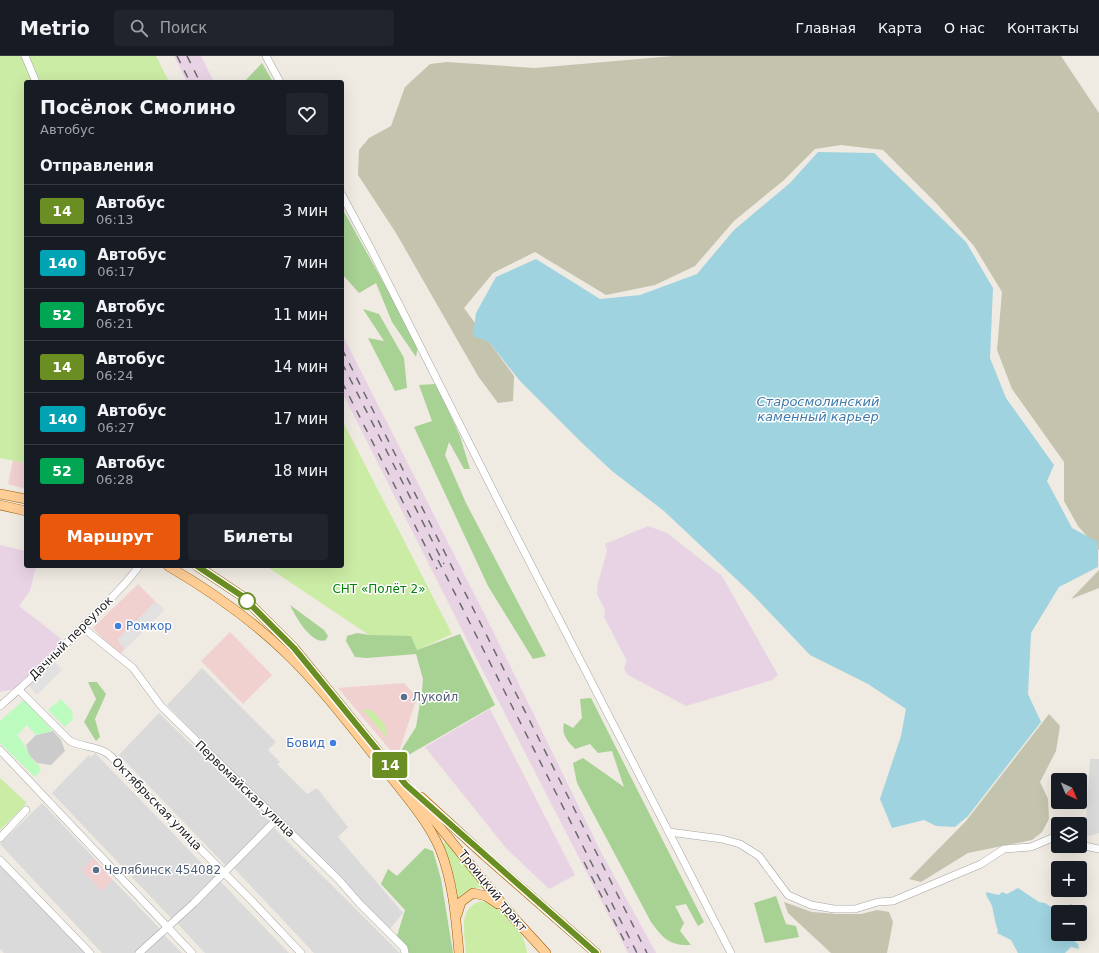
<!DOCTYPE html>
<html lang="ru">
<head>
<meta charset="utf-8">
<style>
  body { margin:0; font-family:"DejaVu Sans",sans-serif; background:#20242c; color:#f1f3f6; height:100vh; display:flex; flex-direction:column; font-size:15px; white-space:nowrap }
  * { box-sizing:border-box; margin:0 }
  p { font-size:13px; color:#9ea1a6 }
  .icon { flex:none; width:22px; height:22px; fill:none; stroke:currentColor; stroke-width:2; stroke-linecap:round; stroke-linejoin:round }
  .map { position:relative; flex:1; overflow:hidden }
  .details { position:absolute; left:24px; top:24px; width:320px; height:488px; display:flex; flex-direction:column; background:#171b24; border-radius:4px; box-shadow:0 4px 16px #0002 }
  .details>* { flex:none }
  .badge { padding:0 8px; border-radius:3px; font-size:14px; line-height:26px }
  .needle { width:26px; rotate:136deg }
  .buttons { position:absolute; left:1051px; top:717px; display:grid; gap:8px }
  .buttons a { display:grid; place-items:center; width:36px; height:36px; border-radius:4px; background:#171b24; box-shadow:0 4px 16px #0002; font-size:20px }
  .map>.badge { position:absolute; translate:-50% -50%; box-shadow:0 0 0 2px #fff }
  h2 { padding:0 16px; font-size:15px; line-height:36px }
  .round { display:grid; place-items:center; flex:none; width:42px; height:42px; border-radius:4px; background:#20242c }
  .head { display:flex; align-items:center; justify-content:space-between; height:68px; padding:0 16px }
  h1 { font-size:19px; font-weight:700; line-height:30px }
  .primary-button { display:flex; gap:8px; margin-top:auto; padding:8px 16px }
  .primary-button a { flex:1; height:46px; border-radius:4px; background:#ea580c; color:#fff; font-size:16px; font-weight:700; line-height:46px; text-align:center }
  .primary-button a+a { background:#20242c; color:#f1f3f6 }
  ul { padding:0; list-style:none }
  li { display:flex; align-items:center; gap:12px; height:52px; padding:0 16px; border-top:1px solid #363941 }
  li div { flex:1 }
  li b { display:block; font-size:15px }
  li em { font-style:normal }
  li .badge { min-width:44px; font-weight:700; text-align:center }
  header { display:flex; align-items:center; gap:24px; box-sizing:border-box; height:56px; padding:0 20px; background:#171b24; border-bottom:1px solid #363941 }
  header strong { font-size:19px }
  nav { display:flex; gap:22px; margin-inline-start:auto; font-size:14px }
  .search { width:280px; height:36px; background:#20242c; display:flex; align-items:center; gap:10px; box-sizing:border-box; padding:0 14px; border-radius:4px; color:#9ea1a6; font-size:15px }
  .map>svg:first-child { display:block }
  .residential { fill:#dbdada }
  .commercial { fill:#f1d0d0 }
  .industrial { fill:#e8d3e5 }
  .religious { fill:#cbcbcb }
  .construction { fill:#c4c3ad }
  .grass { fill:#cbeca4 }
  .forest { fill:#a8d194 }
  .park { fill:#bbfcbe }
  .parking { fill:#e1e1e1 }
  .water { fill:#9fd3df }
  .lines { fill:none; stroke-linecap:round; stroke-linejoin:round }
  .minor-casing { stroke:#a4a4a4; stroke-width:8 }
  .major-casing { stroke:#965e00; stroke-width:10 }
  .minor { stroke:#fff; stroke-width:7 }
  .major { stroke:#ffce97; stroke-width:9 }
  .rail { stroke:#6b6b6b; stroke-width:1.5; stroke-dasharray:8 8; stroke-linecap:butt }
  .line-casing { stroke:#fff; stroke-width:9 }
  .line { stroke:#6b8e23; stroke-width:6 }
  .stop-dot { fill:#fff; stroke:#6b8e23; stroke-width:2 }
  .shop-dot { fill:#3f7fe0; stroke:#fff; stroke-width:1.5 }
  .service-dot { fill:#5c6f8a; stroke:#fff; stroke-width:1.5 }
  .labels { text-anchor:middle; stroke-width:3; stroke-linejoin:round; paint-order:stroke }
  .park-label { font-size:12px; fill:#05810b; stroke:#fff }
  .shop-label { font-size:12px; fill:#366cbe; stroke:#fff; text-anchor:start }
  .street-label { font-size:12px; fill:#1d1d1d; stroke:#fff }
  .service-label { font-size:12px; fill:#4e5e75; stroke:#fff; text-anchor:start }
  .water-label { font-size:13px; font-style:italic; fill:#417aa9; stroke:#fff }
</style>
</head>
<body>
<header>
<strong>Metrio</strong>
<div class="search"><svg class="icon" aria-label="search" viewBox="0 0 24 24"><circle cx="10" cy="10" r="6"/><path d="M15 15l6 6"/></svg>Поиск</div>
<nav><a>Главная</a><a>Карта</a><a>О нас</a><a>Контакты</a></nav>
</header>
<div class="map">
<svg width="1099" height="897" viewBox="0 0 1099 897">
  <rect width="100%" height="100%" fill="#efeae2"/>
  <g class="residential">
    <polygon points="202,612 276,686 268,694 280,706 277,708 307,738 317,732 348,771 338,781 403,857 390,873 167,649"/>
    <polygon points="159,657 270,766 227,811 119,699"/>
    <polygon points="95,697 216,822 172,863 52,737 89,699 92,701"/>
    <polygon points="1090,703 1099,703 1099,777 1085,781"/>
    <polygon points="42,747 94,802 82,814 101,835 113,824 160,873 134,897 102,897 0,788"/>
    <polygon points="274,772 400,897 314,897 234,812"/>
    <polygon points="0,810 85,897 4,897 0,893"/>
    <polygon points="220,825 261,868 289,897 205,897 177,867"/>
    <polygon points="163,878 182,897 144,897"/>
  </g>
  <g class="commercial">
    <polygon points="13,404 26,408 26,433 8,428"/>
    <polygon points="138,528 164,554 119,599 93,572"/>
    <polygon points="230,576 272,619 243,648 201,605"/>
    <polygon points="404,627 417,641 397,702 338,632"/>
    <polygon points="94,802 113,824 101,835 82,814"/>
  </g>
  <g class="industrial">
    <polygon points="174,0 201,0 214,26 187,26"/>
    <polygon points="342,278 492,573 601,796 656,897 628,897 463,576 342,336"/>
    <polygon points="648,470 667,477 722,520 778,619 772,624 686,650 628,619 624,613 627,605 604,561 605,554 597,538 598,527 607,495 605,488"/>
    <polygon points="0,489 26,495 26,510 36,510 30,535 19,550 64,585 15,633 0,636"/>
    <polygon points="490,653 575,819 549,833 506,792 425,691"/>
  </g>
  <polygon class="religious" points="53,675 61,684 65,695 51,709 37,707 29,699 26,689 36,679"/>
  <g class="construction">
    <polygon points="673,0 1061,0 1099,57 1099,494 1078,470 1064,445 1064,406 1012,333 997,294 1002,236 974,190 938,149 883,94 841,89 815,93 784,124 734,165 695,210 655,229 606,239 535,196 493,217 464,252 514,320 513,345 498,347 478,320 396,177 358,119 359,94 369,82 391,70 405,31 430,8 447,6 535,12"/>
    <polygon points="1099,514 1099,532 1071,543"/>
    <polygon points="1049,658 1060,670 1056,695 1040,726 1048,743 1049,763 1042,776 1032,784 968,797 921,826 909,823 966,765"/>
    <polygon points="784,846 812,856 837,858 861,858 877,854 889,856 893,866 887,897 831,897 788,857"/>
  </g>
  <g class="grass">
    <polygon points="0,0 156,0 169,26 26,26 26,407 0,402"/>
    <polygon points="342,364 452,578 415,595 369,579 266,510 342,510"/>
    <polygon points="362,653 373,655 386,670 387,682"/>
    <polygon points="0,722 27,747 0,774"/>
    <path d="M447,785L486,832C474,830 466,834 458,843L451,809L443,788Z"/>
    <path d="M482,845C503,852 525,874 527,897H466C465,878 457,851 482,845Z"/>
  </g>
  <g class="forest">
    <polygon points="262,7 273,26 244,26"/>
    <polygon points="342,152 418,289 416,301 392,266 376,227 359,237 342,218"/>
    <polygon points="363,253 379,258 404,302 407,332 395,335 368,282 384,285"/>
    <polygon points="436,328 460,380 470,413 464,413 449,386 445,399 466,447 546,600 533,603 488,530 414,371 432,365 419,329"/>
    <path d="M290,549L324,574L328,580L326,584C312,590 295,560 290,549Z"/>
    <polygon points="357,577 369,579 411,580 417,594 460,578 495,649 405,701 402,693 416,671 422,635 423,623 416,598 367,602 355,601 346,585 347,580"/>
    <polygon points="88,626 97,626 106,638 95,663 100,681 96,685 84,666 96,643"/>
    <path d="M591,642L704,866L698,870L686,848L675,850L684,867L680,875L691,889C669,890 663,882 651,866L577,727L573,707L583,702L624,731L612,695L598,697L590,688L575,693C568,685 561,679 564,667L573,672L582,662L580,643Z"/>
    <polygon points="425,792 433,795 441,823 453,897 407,897 397,880 405,854 381,828 388,813 397,820"/>
    <polygon points="776,840 786,868 796,870 799,881 765,887 754,847"/>
  </g>
  <g class="park">
    <polygon points="61,643 72,655 73,663 65,671 48,654"/>
    <path d="M24,644L53,675L36,679L27,669L17,679C25,688 24,689 29,698C32,704 38,708 41,714L35,721L0,687V665Z"/>
  </g>
  <g class="parking">
    <polygon points="155,546 164,554 125,593 117,584"/>
    <polygon points="54,605 62,614 37,639 29,630"/>
  </g>
  <g class="water">
    <polygon points="818,96 874,97 966,186 993,232 990,302 1006,342 1054,409 1047,425 1072,472 1098,486 1098,511 1059,531 1031,577 1028,638 1041,666 968,760 955,771 936,770 924,764 892,772 880,743 901,680 906,653 868,628 810,599 752,538 664,455 612,415 581,386 520,325 489,286 473,280 476,257 496,221 536,203 600,243 640,239 697,218 734,174 790,127"/>
    <path d="M1018,832L1039,846L1045,847C1054,854 1062,852 1071,848L1079,854V856H1058V878H1074L1073,884L1078,888L1079,893L1071,891L1065,897H1018L1011,884L997,877L998,875C995,867 994,858 992,850C990,844 987,844 986,836L999,839L1002,836L1007,838Z"/>
  </g>
  <g class="lines">
    <g class="minor-casing">
      <g id="minor">
        <polyline points="25,0 36,26"/>
        <polyline points="266,0 280,26"/>
        <polyline points="342,139 371,193 508,464 731,897"/>
        <polyline points="82,571 133,612 161,650 339,824 359,847 404,892 405,897"/>
        <path d="M19,634L70,685C80,690 90,690 101,694C112,698 118,709 126,718L252,845L301,897"/>
        <path d="M0,650C32,623 60,594 89,564C106,547 125,530 139,510"/>
        <polyline points="0,694 192,897"/>
        <polyline points="669,776 722,783 740,788 759,800 788,839 811,849 834,853 855,853 878,846 893,845 981,808 1004,793 1031,791 1052,782 1058,787"/>
        <polyline points="0,782 26,754"/>
        <polyline points="1080,789 1099,793"/>
        <polyline points="1062,790 1066,793 1077,790"/>
        <polyline points="0,804 90,897"/>
        <polyline points="139,897 194,847 277,763"/>
      </g>
    </g>
    <g class="major-casing">
      <g id="major">
        <polyline points="0,438 26,443"/>
        <polyline points="0,449 26,455"/>
        <path d="M168,510C211,535 251,563 287,598C322,632 353,673 383,711C403,737 427,763 440,793C453,825 456,863 459,897"/>
        <polyline points="197,510 242,540 294,592 513,861 546,897"/>
        <polyline points="421,741 484,799 596,897"/>
        <polyline points="457,859 461,846 473,837 486,840 498,848"/>
      </g>
    </g>
    <use href="#minor" class="minor"/>
    <use href="#major" class="major"/>
    <g class="rail">
      <polyline points="177,0 190,26"/>
      <polyline points="187,0 200,26"/>
      <polyline points="342,293 647,897"/>
      <polyline points="342,307 444,508"/>
      <polyline points="342,326 437,513"/>
      <polyline points="438,504 637,897"/>
      <polyline points="584,806 628,892"/>
    </g>
  </g>
  <g class="lines">
    <g class="line-casing">
      <polyline id="line" points="197,510 242,540 294,592 406,729 596,897"/>
    </g>
    <use href="#line" class="line"/>
  </g>
  <circle class="stop-dot" cx="247" cy="545" r="8"/>
  <g class="shop-dot">
    <circle cx="118" cy="570" r="4"/>
    <circle cx="333" cy="687" r="4"/>
  </g>
  <g class="service-dot">
    <circle cx="404" cy="641" r="4"/>
    <circle cx="96" cy="814" r="4"/>
  </g>
  <g class="labels">
    <g class="park-label">
      <text x="379" y="537">СНТ «Полёт 2»</text>
    </g>
    <g class="shop-label">
      <text x="126" y="574">Ромкор</text>
      <text x="325" y="691" text-anchor="end">Бовид</text>
    </g>
    <g class="street-label">
      <text transform="translate(71 582) rotate(-45)" y="4">Дачный переулок</text>
      <text transform="translate(245 733) rotate(44)" y="4">Первомайская улица</text>
      <text transform="translate(157 748) rotate(46)" y="4">Октябрьская улица</text>
      <text transform="translate(493 835) rotate(51)" y="4">Троицкий тракт</text>
    </g>
    <g class="service-label">
      <text x="412" y="645">Лукойл</text>
      <text x="104" y="818">Челябинск 454082</text>
    </g>
    <g class="water-label">
      <text x="818" y="350">Старосмолинский<tspan x="818" dy="15">каменный карьер</tspan></text>
    </g>
  </g>
</svg>
<div class="buttons">
<a><svg class="needle" viewBox="-14 -14 28 28"><path d="M0-13l5 13h-10z" fill="#e53935"/><path d="M0 13l5-13h-10z" fill="#9ea1a6"/></svg></a>
<a><svg class="icon" aria-label="layers" viewBox="0 0 24 24"><path d="M12 4l9 5-9 5-9-5zM3 14l9 5 9-5"/></svg></a>
<a>+</a>
<a>−</a>
</div>
<b class="badge" style="left:390px;top:709px;background:#6b8e23;color:#fff">14</b>
<section class="details">
<div class="head"><div><h1>Посёлок Смолино</h1><p>Автобус</p></div><a class="round"><svg class="icon" aria-label="heart" viewBox="0 0 24 24"><path d="M12 20l-8-8c-3-5 5-10 8-4 3-6 11-1 8 4z"/></svg></a></div>
<h2>Отправления</h2>
<ul>
<li><span class="badge" style="background:#6b8e23;color:#fff">14</span><div><b>Автобус</b><p>06:13</p></div><em>3 мин</em></li>
<li><span class="badge" style="background:#00a3b4;color:#fff">140</span><div><b>Автобус</b><p>06:17</p></div><em>7 мин</em></li>
<li><span class="badge" style="background:#00a651;color:#fff">52</span><div><b>Автобус</b><p>06:21</p></div><em>11 мин</em></li>
<li><span class="badge" style="background:#6b8e23;color:#fff">14</span><div><b>Автобус</b><p>06:24</p></div><em>14 мин</em></li>
<li><span class="badge" style="background:#00a3b4;color:#fff">140</span><div><b>Автобус</b><p>06:27</p></div><em>17 мин</em></li>
<li><span class="badge" style="background:#00a651;color:#fff">52</span><div><b>Автобус</b><p>06:28</p></div><em>18 мин</em></li>
</ul>
<div class="primary-button"><a>Маршрут</a><a>Билеты</a></div>
</section>
</div>
</body>
</html>
